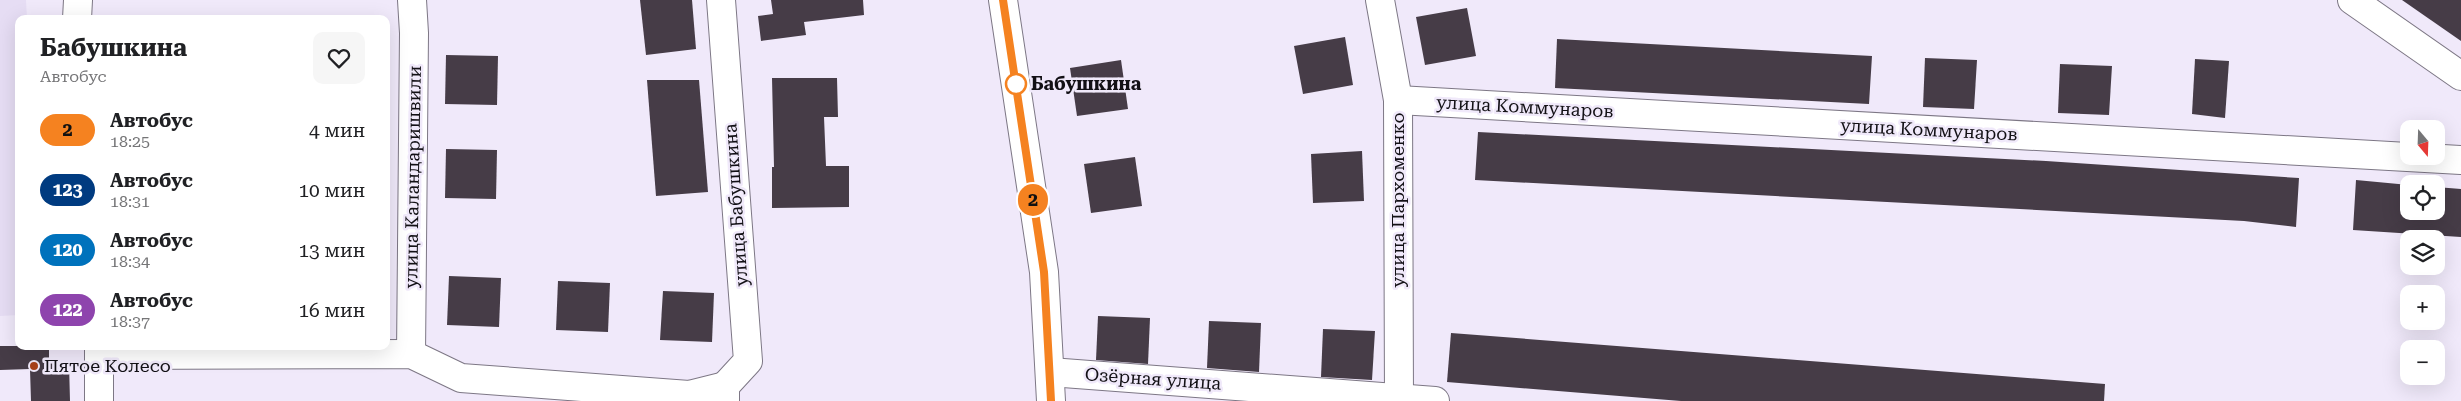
<!DOCTYPE html>
<html lang="ru">
<head>
<meta charset="utf-8">
<style>
  body { margin:0; font-family:"Roboto Serif",serif; background:#f6f6f6; color:#202124; height:100vh; display:flex; flex-direction:column; font-size:19px; white-space:nowrap }
  * { box-sizing:border-box; margin:0 }
  p { font-size:16px; color:#757577 }
  .icon { flex:none; width:28px; height:28px; fill:none; stroke:currentColor; stroke-width:2; stroke-linecap:round; stroke-linejoin:round }
  .map { position:relative; flex:1; overflow:hidden }
  .panel { position:absolute; left:15px; top:15px; width:375px; height:335px; display:flex; flex-direction:column; background:#fff; border-radius:10px; box-shadow:0 5px 20px #0002 }
  .panel>* { flex:none }
  .badge { padding:0 10px; border-radius:16px; font-size:18px; line-height:32px }
  .needle { width:32px; rotate:161deg }
  .controls { position:absolute; left:2400px; top:120px; display:grid; gap:10px }
  .controls a { display:grid; place-items:center; width:45px; height:45px; border-radius:10px; background:#fff; box-shadow:0 5px 20px #0002; font-size:25px }
  .map>.badge { position:absolute; translate:-50% -50%; box-shadow:0 0 0 2px #fff }
  .round { display:grid; place-items:center; flex:none; width:52px; height:52px; border-radius:10px; background:#f6f6f6 }
  .summary { display:flex; align-items:center; justify-content:space-between; height:85px; padding:0 25px }
  h1 { font-size:24px; font-weight:700; line-height:38px }
  ul { padding:0; list-style:none }
  li { display:flex; align-items:center; gap:15px; height:60px; padding:0 25px }
  li div { flex:1 }
  li b { display:block; font-size:19px }
  li em { font-style:normal }
  li .badge { min-width:55px; font-weight:700; text-align:center }
  .map>svg:first-child { display:block }
  .built { fill:#e6ddf4 }
  .building { fill:#463c47 }
  .lines { fill:none; stroke-linecap:round; stroke-linejoin:round }
  .minor-casing { stroke:#7d7785; stroke-width:30 }
  .minor { stroke:#fff; stroke-width:28 }
  .line-casing { stroke:#fff; stroke-width:11 }
  .line { stroke:#f58220; stroke-width:8 }
  .stop-dot { fill:#fff; stroke:#f58220; stroke-width:2.5 }
  .poi-dot { fill:#a8411a; stroke:#f0e9fa; stroke-width:2 }
  .labels { text-anchor:middle; stroke-width:5; stroke-linejoin:round; paint-order:stroke }
  .stop-label { font-size:18px; font-weight:bold; fill:#121015; stroke:#f0e9fa; text-anchor:start }
  .street-label { font-size:18px; fill:#121015; stroke:#f0e9fa }
  .poi-label { font-size:18px; fill:#121015; stroke:#f0e9fa; text-anchor:start }
</style>
</head>
<body>
<div class="map">
<svg width="2461" height="401" viewBox="0 0 2461 401">
  <rect width="100%" height="100%" fill="#f0e9fa"/>
  <polygon class="built" points="0,0 26,0 27,19 19,19 19,315 0,316"/>
  <g class="building">
    <polygon points="640,0 692,0 696,49 646,55"/>
    <polygon points="771,0 863,0 864,15 804,22 806,35 761,41 758,16 773,14"/>
    <polygon points="2402,0 2461,0 2461,41"/>
    <polygon points="1467,8 1476,56 1425,65 1416,17"/>
    <polygon points="1345,37 1353,85 1303,94 1294,46"/>
    <polygon points="1557,39 1872,56 1869,104 1555,88"/>
    <polygon points="446,55 498,56 497,105 445,104"/>
    <polygon points="1925,58 1977,60 1974,109 1923,107"/>
    <polygon points="2195,59 2229,61 2225,118 2192,114"/>
    <polygon points="1121,60 1128,109 1077,116 1070,68"/>
    <polygon points="2060,64 2112,66 2109,115 2058,113"/>
    <polygon points="772,78 837,78 838,117 824,117 826,166 849,166 849,207 772,208 772,167 774,167"/>
    <polygon points="647,80 699,80 708,192 656,196"/>
    <polygon points="1478,132 2046,161 2299,178 2296,227 2244,221 1475,180"/>
    <polygon points="446,149 497,150 496,199 445,198"/>
    <polygon points="1362,151 1364,201 1313,203 1311,154"/>
    <polygon points="1135,157 1142,206 1091,213 1084,164"/>
    <polygon points="2356,180 2409,185 2409,211 2436,211 2436,187 2461,189 2461,237 2353,230"/>
    <polygon points="449,276 501,278 499,327 447,325"/>
    <polygon points="558,281 610,283 608,332 556,330"/>
    <polygon points="663,291 714,293 712,342 660,340"/>
    <polygon points="1098,316 1150,318 1148,364 1096,360"/>
    <polygon points="1209,321 1261,323 1259,372 1207,368"/>
    <polygon points="1323,329 1375,331 1372,380 1321,377"/>
    <polygon points="1451,333 2105,384 2104,401 1681,401 1447,382"/>
    <polygon points="0,346 49,346 49,363 69,363 70,401 31,401 30,369 0,370"/>
  </g>
  <g class="lines">
    <g class="minor-casing">
      <g id="minor">
        <polyline points="721,0 748,361 725,386 725,401"/>
        <polyline points="1003,0 1044,272 1051,401"/>
        <polyline points="1380,0 1398,100 1399,401"/>
        <polyline points="2352,0 2461,76"/>
        <polyline points="77,19 78,0"/>
        <polyline points="1398,100 2461,160"/>
        <polyline points="99,346 99,401"/>
        <polyline points="411,354 414,33 412,0"/>
        <polyline points="100,355 411,354 461,378 689,395 725,386"/>
        <polyline points="1050,372 1435,401"/>
      </g>
    </g>
    <use href="#minor" class="minor"/>
  </g>
  <g class="lines">
    <g class="line-casing">
      <polyline id="line" points="1003,0 1044,272 1051,401"/>
    </g>
    <use href="#line" class="line"/>
  </g>
  <circle class="stop-dot" cx="1016" cy="84" r="10"/>
  <circle class="poi-dot" cx="34" cy="366" r="5"/>
  <g class="labels">
    <g class="stop-label">
      <text x="1031" y="90">Бабушкина</text>
    </g>
    <g class="street-label">
      <text transform="translate(1525 107) rotate(3)" y="6">улица Коммунаров</text>
      <text transform="translate(1929 130) rotate(3)" y="6">улица Коммунаров</text>
      <text transform="translate(413 177) rotate(-89)" y="6">улица Каландаришвили</text>
      <text transform="translate(1398 200) rotate(-90)" y="6">улица Пархоменко</text>
      <text transform="translate(736 205) rotate(-94)" y="6">улица Бабушкина</text>
      <text transform="translate(1153 379) rotate(4)" y="6">Озёрная улица</text>
    </g>
    <g class="poi-label">
      <text x="44" y="372">Пятое Колесо</text>
    </g>
  </g>
</svg>
<div class="controls">
<a><svg class="needle" viewBox="-14 -14 28 28"><path d="M0-13l5 13h-10z" fill="#e53935"/><path d="M0 13l5-13h-10z" fill="#757577"/></svg></a>
<a><svg class="icon" aria-label="locate" viewBox="0 0 24 24"><circle cx="12" cy="12" r="6"/><path d="M12 2v4M12 18v4M2 12h4M18 12h4"/></svg></a>
<a><svg class="icon" aria-label="layers" viewBox="0 0 24 24"><path d="M12 4l9 5-9 5-9-5zM3 14l9 5 9-5"/></svg></a>
<a>+</a>
<a>−</a>
</div>
<b class="badge" style="left:1033px;top:200px;background:#f58220;color:#111">2</b>
<section class="panel">
<div class="summary"><div><h1>Бабушкина</h1><p>Автобус</p></div><a class="round"><svg class="icon" aria-label="heart" viewBox="0 0 24 24"><path d="M12 20l-8-8c-3-5 5-10 8-4 3-6 11-1 8 4z"/></svg></a></div>
<ul>
<li><span class="badge" style="background:#f58220;color:#111">2</span><div><b>Автобус</b><p>18:25</p></div><em>4 мин</em></li>
<li><span class="badge" style="background:#003b80;color:#fff">123</span><div><b>Автобус</b><p>18:31</p></div><em>10 мин</em></li>
<li><span class="badge" style="background:#0072bc;color:#fff">120</span><div><b>Автобус</b><p>18:34</p></div><em>13 мин</em></li>
<li><span class="badge" style="background:#8e44ad;color:#fff">122</span><div><b>Автобус</b><p>18:37</p></div><em>16 мин</em></li>
</ul>
</section>
</div>
</body>
</html>
